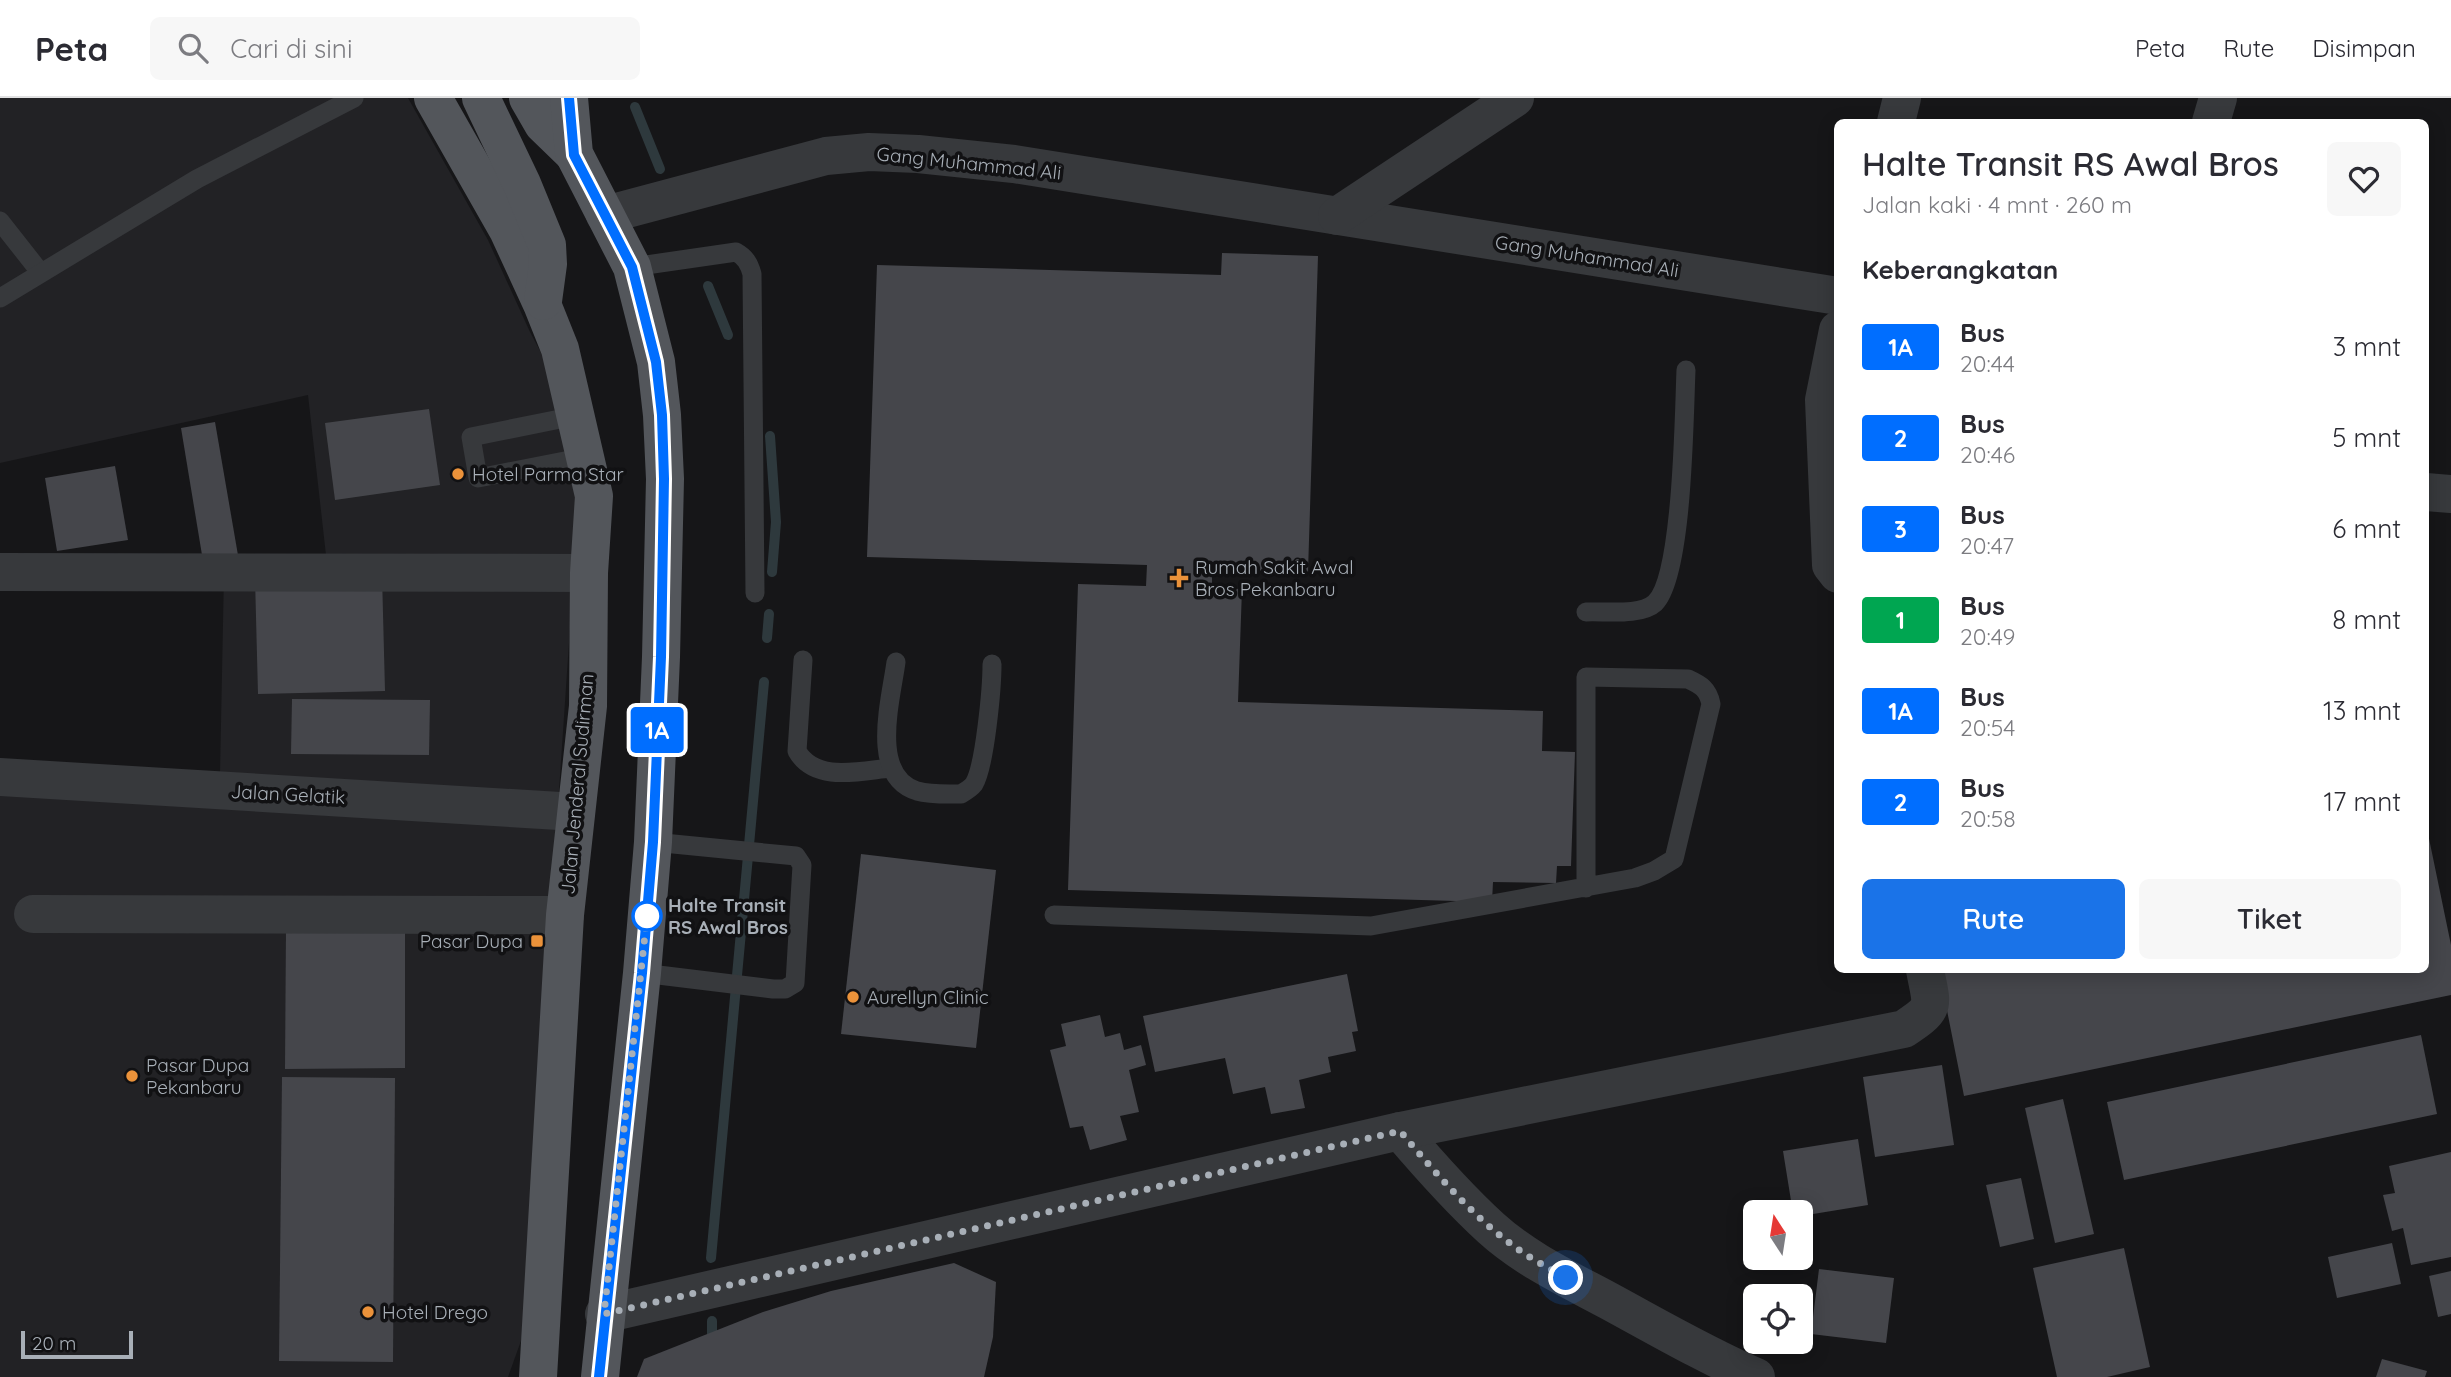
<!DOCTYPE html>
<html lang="id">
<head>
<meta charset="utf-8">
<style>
  body { margin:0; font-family:Quicksand,sans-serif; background:#f7f7f7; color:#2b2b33; height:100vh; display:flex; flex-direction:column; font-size:26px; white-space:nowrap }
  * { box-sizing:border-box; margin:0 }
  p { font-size:23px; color:#7c7c81 }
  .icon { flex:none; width:38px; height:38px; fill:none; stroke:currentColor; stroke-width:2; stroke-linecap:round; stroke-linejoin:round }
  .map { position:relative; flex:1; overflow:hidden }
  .sheet { position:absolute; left:1834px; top:21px; width:595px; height:854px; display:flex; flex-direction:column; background:#fff; border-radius:10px; box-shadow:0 4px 18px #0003 }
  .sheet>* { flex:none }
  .badge { padding:0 14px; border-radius:5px; font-size:24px; line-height:46px }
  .needle { width:46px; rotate:348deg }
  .fabs { position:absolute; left:1743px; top:1102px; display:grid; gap:14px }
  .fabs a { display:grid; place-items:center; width:70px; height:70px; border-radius:10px; background:#fff; box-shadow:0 4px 18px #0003; font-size:35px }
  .scale { position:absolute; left:21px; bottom:18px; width:112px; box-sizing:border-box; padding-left:7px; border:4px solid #a8afb7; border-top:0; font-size:19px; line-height:24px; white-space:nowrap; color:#a8afb7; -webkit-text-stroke:5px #111113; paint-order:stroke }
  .you { position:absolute; width:35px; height:35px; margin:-18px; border:5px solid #fff; border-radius:50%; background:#1a73e8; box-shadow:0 0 0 10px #1a73e833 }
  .map>.badge { position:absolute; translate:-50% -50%; box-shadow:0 0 0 4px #fff }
  h2 { padding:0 28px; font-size:26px; line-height:63px }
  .round { display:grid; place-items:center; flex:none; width:74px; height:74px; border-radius:10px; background:#f7f7f7 }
  .summary { display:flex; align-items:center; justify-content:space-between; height:119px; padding:0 28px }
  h1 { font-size:33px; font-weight:600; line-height:52px }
  .cta { display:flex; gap:14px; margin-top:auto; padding:14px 28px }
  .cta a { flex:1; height:80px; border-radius:10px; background:#1a73e8; color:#fff; font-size:28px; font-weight:600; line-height:80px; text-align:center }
  .cta a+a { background:#f7f7f7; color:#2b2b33 }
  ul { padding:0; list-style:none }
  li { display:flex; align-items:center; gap:21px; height:91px; padding:0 28px }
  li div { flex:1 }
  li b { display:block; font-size:26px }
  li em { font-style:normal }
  li .badge { min-width:77px; font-weight:700; text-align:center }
  header { display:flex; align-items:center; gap:42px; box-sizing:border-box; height:98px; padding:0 35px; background:#fff; border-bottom:2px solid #e1e1e2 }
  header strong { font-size:33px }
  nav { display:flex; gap:38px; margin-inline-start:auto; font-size:24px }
  .search { width:490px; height:63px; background:#f7f7f7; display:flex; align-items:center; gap:18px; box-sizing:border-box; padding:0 24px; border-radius:10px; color:#7c7c81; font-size:26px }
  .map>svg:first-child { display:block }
  .built { fill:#222225 }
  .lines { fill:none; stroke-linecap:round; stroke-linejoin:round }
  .stream { stroke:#2e393d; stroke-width:10 }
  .building { fill:#45464b }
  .lane { stroke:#37393c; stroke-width:19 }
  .street { stroke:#37393c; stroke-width:38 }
  .primary { stroke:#53565b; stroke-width:38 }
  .line-casing { stroke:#fff; stroke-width:16 }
  .line { stroke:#006eff; stroke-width:10 }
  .walk { stroke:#a8afb7; stroke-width:7; stroke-dasharray:0 12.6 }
  .poi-dot { fill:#eb923a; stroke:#111113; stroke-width:2.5 }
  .stop-dot { fill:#fff; stroke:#006eff; stroke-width:3.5 }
  .labels { text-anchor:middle; stroke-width:7; stroke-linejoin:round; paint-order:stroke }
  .street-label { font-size:19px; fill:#a8afb7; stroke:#111113 }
  .poi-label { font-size:19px; fill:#a8afb7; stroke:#111113; text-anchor:start }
  .stop-label { font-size:19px; font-weight:bold; fill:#a8afb7; stroke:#111113; text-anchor:start }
</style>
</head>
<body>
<header>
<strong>Peta</strong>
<div class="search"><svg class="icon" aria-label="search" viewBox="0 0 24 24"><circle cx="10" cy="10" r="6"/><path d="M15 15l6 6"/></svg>Cari di sini</div>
<nav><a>Peta</a><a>Rute</a><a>Disimpan</a></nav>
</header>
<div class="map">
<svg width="2451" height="1279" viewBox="0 0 2451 1279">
  <rect width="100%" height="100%" fill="#161618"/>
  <polygon class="built" points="0,0 408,0 488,142 530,234 575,318 575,456 522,1240 508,1279 0,1279 0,672 220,676 224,475 328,475 308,297 0,365"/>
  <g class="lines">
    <g class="stream">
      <polyline points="635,9 660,71"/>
      <polyline points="708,188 728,237"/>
      <polyline points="770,338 776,424 772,474"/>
      <polyline points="767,540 769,516"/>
      <polyline points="711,1160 764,584"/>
      <polyline points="712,1223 712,1248"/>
    </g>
  </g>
  <g class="building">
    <polygon points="1222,155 1318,158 1308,474 1212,471 1212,490 1242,491 1238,604 1543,613 1542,653 1575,654 1571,768 1557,768 1556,785 1493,784 1492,804 1068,792 1078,486 1146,488 1147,467 867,459 877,167 1221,177"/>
    <polygon points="429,311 440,387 335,402 325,325"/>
    <polygon points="215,324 239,463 204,469 181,330"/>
    <polygon points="115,368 128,442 57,453 45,380"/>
    <polygon points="382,477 385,593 258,596 255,480"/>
    <polygon points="292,601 430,602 429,657 291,656"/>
    <polygon points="2426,726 2451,847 2451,897 1964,998 1939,872 2426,872"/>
    <polygon points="861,756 996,772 976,950 841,936"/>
    <polygon points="286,830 405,830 405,970 285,971"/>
    <polygon points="1347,876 1358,933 1352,934 1356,953 1328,959 1331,974 1299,982 1305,1010 1271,1016 1265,989 1233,996 1225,960 1155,974 1143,918"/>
    <polygon points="1100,917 1105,939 1120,935 1124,952 1141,947 1146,967 1129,972 1139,1014 1120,1018 1127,1042 1090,1052 1083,1028 1070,1030 1050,952 1066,948 1061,926"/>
    <polygon points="2421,937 2437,1016 2124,1082 2107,1004"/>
    <polygon points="1942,967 1954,1047 1875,1059 1863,979"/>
    <polygon points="282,979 395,980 393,1264 279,1263"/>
    <polygon points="2063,1001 2094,1136 2055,1145 2025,1010"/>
    <polygon points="1858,1041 1868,1107 1801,1118 1801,1115 1793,1115 1783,1053"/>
    <polygon points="2451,1054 2451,1159 2411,1167 2403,1130 2392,1133 2383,1097 2395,1095 2389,1068"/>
    <polygon points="2021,1080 2034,1141 2000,1149 1986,1087"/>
    <polygon points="2392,1145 2401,1186 2337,1200 2328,1159"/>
    <polygon points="2124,1150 2150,1269 2107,1279 2057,1279 2033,1170"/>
    <polygon points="954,1165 996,1184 993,1239 984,1279 637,1279 644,1261 763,1214 831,1193"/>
    <polygon points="1819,1171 1894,1180 1886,1245 1811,1236"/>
    <polygon points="2451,1173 2451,1216 2438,1219 2429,1178"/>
    <polygon points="2382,1261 2427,1273 2425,1279 2376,1279"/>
  </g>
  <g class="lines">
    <g class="lane">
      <polyline points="0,123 40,174"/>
      <path d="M632,169L736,154C745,159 749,165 752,176L755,495"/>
      <polyline points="0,200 197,81 354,0"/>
      <polyline points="575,318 471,339 478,380 585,359"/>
      <path d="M1586,514C1605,513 1641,518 1655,505C1683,478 1684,317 1686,272"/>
      <path d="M803,562L797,653C815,685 860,673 890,670"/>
      <path d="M896,564C891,602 869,678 917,693C931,697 947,696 961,696C966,693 971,690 974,686C985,668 992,589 992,566"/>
      <path d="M1054,817L1371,828L1635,780L1654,773L1674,761L1711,606C1708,591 1701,587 1688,581L1586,579V790"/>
      <polyline points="642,875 773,891 785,891 795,885 802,767 796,758 653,744"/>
    </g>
    <g class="street">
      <polyline points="1896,24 1902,0"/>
      <polyline points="2211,24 2218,0"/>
      <polyline points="605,117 826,58 869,54 918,56 1014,66 1838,198"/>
      <polyline points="1337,118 1515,0"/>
      <polyline points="1838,232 1824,302 1831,467 1838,476"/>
      <polyline points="2426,394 2451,396"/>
      <polyline points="0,474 589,475"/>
      <polyline points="0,679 576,714"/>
      <polyline points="33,816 565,817"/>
      <path d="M1400,1033C1429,1067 1458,1100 1491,1130C1525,1161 1568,1181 1609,1203C1657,1229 1705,1257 1756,1279"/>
      <path d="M604,1216L1400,1033L1904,931C1937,909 1932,909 1925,872"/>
    </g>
    <g class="primary">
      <polyline points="433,0 508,132 542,206 560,251 594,398 589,475 588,608 565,817 538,1279"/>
      <polyline points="481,0 522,86 547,147 548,166 543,203"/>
      <polyline points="528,0 543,26 574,56"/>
      <polyline points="569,0 574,56 632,169 656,264 662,317 665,381 661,559 653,744 642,875 600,1279"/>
    </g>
  </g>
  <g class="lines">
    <g class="line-casing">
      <polyline id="line" points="569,0 574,57 632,169 656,264 662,317 664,381 661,559 653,744 642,875 599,1279"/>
    </g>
    <use href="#line" class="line"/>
    <path class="walk" d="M647,818L604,1216L1400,1033C1435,1074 1471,1117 1515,1149C1531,1161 1549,1170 1566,1180"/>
  </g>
  <g class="poi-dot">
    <circle cx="458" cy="376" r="7"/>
    <path d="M1175.5 469.5h7v7h7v7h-7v7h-7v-7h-7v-7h7z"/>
    <rect x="530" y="836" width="14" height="14" rx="3.5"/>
    <circle cx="853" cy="899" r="7"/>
    <circle cx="132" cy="978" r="7"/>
    <circle cx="368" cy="1214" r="7"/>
  </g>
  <circle class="stop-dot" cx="647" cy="818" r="14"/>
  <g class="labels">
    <g class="street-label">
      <text transform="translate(969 65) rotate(6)" y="7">Gang Muhammad Ali</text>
      <text transform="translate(1587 158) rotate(9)" y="7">Gang Muhammad Ali</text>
      <text transform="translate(577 686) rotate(-85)" y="7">Jalan Jenderal Sudirman</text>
      <text transform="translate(288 696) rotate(3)" y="7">Jalan Gelatik</text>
    </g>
    <g class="poi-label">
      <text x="472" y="383">Hotel Parma Star</text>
      <text x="1195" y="476">Rumah Sakit Awal<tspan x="1195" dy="22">Bros Pekanbaru</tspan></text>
      <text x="523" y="850" text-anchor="end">Pasar Dupa</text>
      <text x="867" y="906">Aurellyn Clinic</text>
      <text x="146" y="974">Pasar Dupa<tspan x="146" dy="22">Pekanbaru</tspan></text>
      <text x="382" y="1221">Hotel Drego</text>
    </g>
    <g class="stop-label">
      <text x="668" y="814">Halte Transit<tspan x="668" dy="22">RS Awal Bros</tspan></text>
    </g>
  </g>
</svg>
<div class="fabs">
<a><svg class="needle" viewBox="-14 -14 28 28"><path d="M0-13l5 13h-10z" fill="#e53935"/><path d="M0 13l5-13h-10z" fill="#7c7c81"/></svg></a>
<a><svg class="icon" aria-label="locate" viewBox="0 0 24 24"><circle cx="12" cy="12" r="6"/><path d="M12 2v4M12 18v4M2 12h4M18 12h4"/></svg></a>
</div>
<div class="scale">20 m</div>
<div class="you" style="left:1566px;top:1180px"></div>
<b class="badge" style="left:657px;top:632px;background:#006eff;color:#fff">1A</b>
<section class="sheet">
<div class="summary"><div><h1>Halte Transit RS Awal Bros</h1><p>Jalan kaki · 4 mnt · 260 m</p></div><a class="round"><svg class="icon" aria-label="heart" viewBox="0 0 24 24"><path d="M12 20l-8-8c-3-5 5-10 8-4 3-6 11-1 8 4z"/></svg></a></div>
<h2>Keberangkatan</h2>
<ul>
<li><span class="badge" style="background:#006eff;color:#fff">1A</span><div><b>Bus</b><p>20:44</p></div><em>3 mnt</em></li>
<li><span class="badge" style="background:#006eff;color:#fff">2</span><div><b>Bus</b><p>20:46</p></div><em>5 mnt</em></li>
<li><span class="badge" style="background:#006eff;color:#fff">3</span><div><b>Bus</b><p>20:47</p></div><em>6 mnt</em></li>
<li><span class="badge" style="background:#00a651;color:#fff">1</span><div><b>Bus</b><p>20:49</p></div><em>8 mnt</em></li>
<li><span class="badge" style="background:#006eff;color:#fff">1A</span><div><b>Bus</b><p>20:54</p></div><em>13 mnt</em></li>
<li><span class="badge" style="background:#006eff;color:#fff">2</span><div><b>Bus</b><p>20:58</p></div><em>17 mnt</em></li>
</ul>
<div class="cta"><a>Rute</a><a>Tiket</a></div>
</section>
</div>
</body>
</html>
